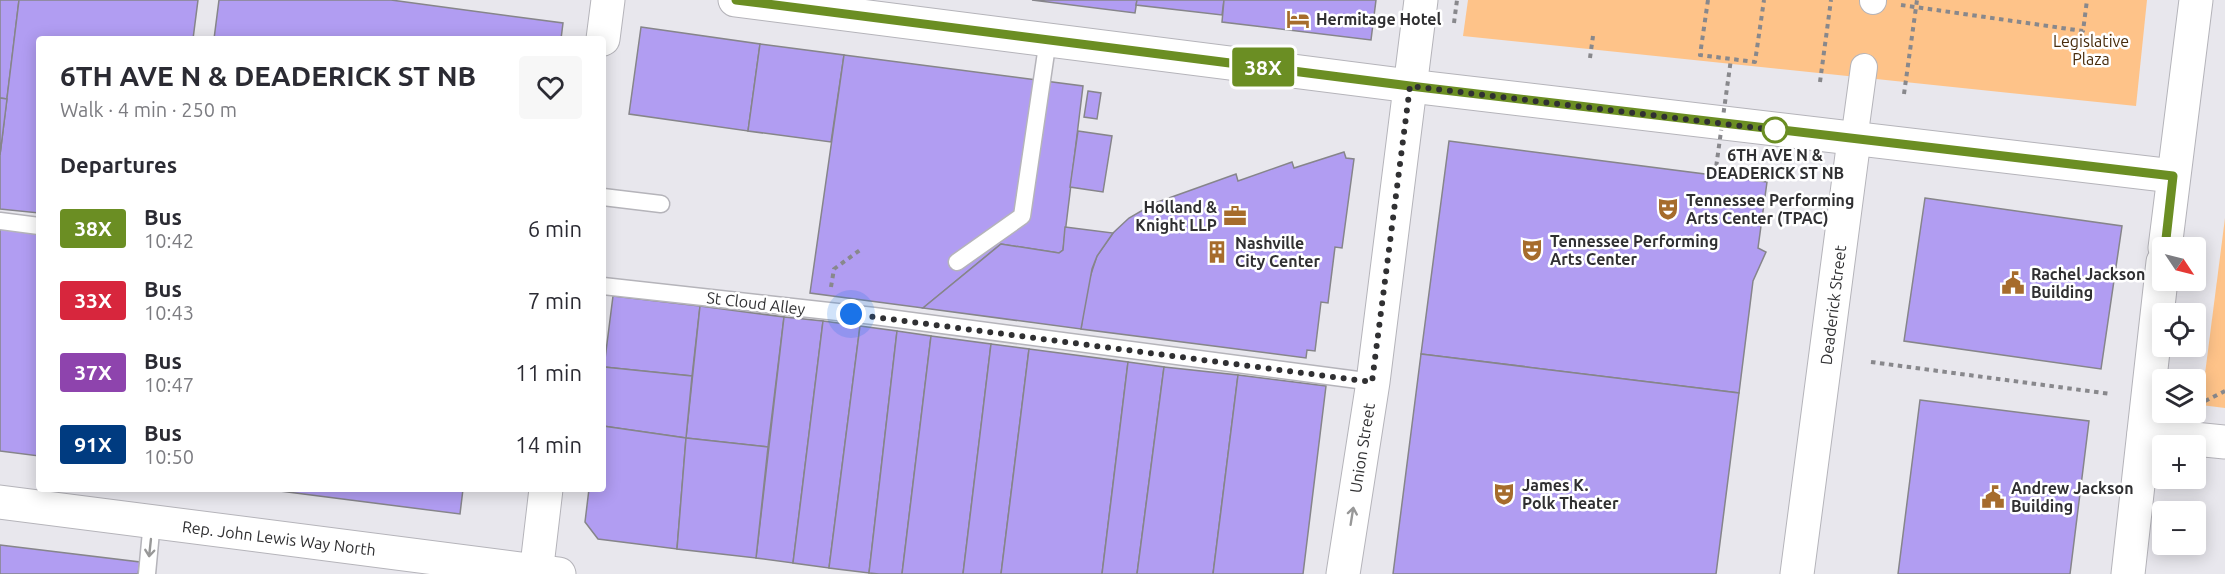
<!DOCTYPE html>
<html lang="en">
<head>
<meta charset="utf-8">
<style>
  body { margin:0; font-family:Ubuntu,sans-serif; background:#f7f7f7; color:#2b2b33; height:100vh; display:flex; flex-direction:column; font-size:22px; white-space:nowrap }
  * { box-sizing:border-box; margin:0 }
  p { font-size:20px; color:#7c7c81 }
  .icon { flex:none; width:33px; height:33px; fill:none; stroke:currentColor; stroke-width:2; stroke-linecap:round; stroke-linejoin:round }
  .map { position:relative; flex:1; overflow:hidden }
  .sheet { position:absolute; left:36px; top:36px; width:570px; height:456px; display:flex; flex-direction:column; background:#fff; border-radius:6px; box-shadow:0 3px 15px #0003 }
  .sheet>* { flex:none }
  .badge { padding:0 12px; border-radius:4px; font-size:21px; line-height:39px }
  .needle { width:39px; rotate:125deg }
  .controls { position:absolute; left:2152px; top:237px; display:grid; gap:12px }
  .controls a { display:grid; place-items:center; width:54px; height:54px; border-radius:6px; background:#fff; box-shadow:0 3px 15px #0003; font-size:30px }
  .you { position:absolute; width:30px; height:30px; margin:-15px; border:4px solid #fff; border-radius:50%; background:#1a73e8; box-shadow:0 0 0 9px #1a73e833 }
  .map>.badge { position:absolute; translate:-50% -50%; box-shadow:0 0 0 3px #fff }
  h2 { padding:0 24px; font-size:22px; line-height:54px }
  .round { display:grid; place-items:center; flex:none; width:63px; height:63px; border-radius:6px; background:#f7f7f7 }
  .summary { display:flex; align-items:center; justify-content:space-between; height:102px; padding:0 24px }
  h1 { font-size:28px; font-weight:600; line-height:45px }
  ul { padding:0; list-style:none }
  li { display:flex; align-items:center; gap:18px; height:72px; padding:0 24px }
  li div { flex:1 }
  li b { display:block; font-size:22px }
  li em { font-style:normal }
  li .badge { min-width:66px; font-weight:700; text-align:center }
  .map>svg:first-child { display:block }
  .green { fill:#fec389 }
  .building { fill:#b19df2; stroke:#86858a; stroke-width:1.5 }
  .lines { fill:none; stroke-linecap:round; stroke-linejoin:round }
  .service-casing { stroke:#b5b4ba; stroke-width:19 }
  .pedestrian-casing { stroke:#b5b4ba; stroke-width:28 }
  .minor-casing { stroke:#b5b4ba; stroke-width:35 }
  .tertiary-casing { stroke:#b5b4ba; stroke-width:35 }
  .secondary-casing { stroke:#b5b4ba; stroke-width:35 }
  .path { stroke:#88888c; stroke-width:4; stroke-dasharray:4.5 4.5; stroke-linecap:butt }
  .service { stroke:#fff; stroke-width:16 }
  .pedestrian { stroke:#fff; stroke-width:26 }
  .minor { stroke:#fff; stroke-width:33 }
  .tertiary { stroke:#fff; stroke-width:33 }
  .secondary { stroke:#fff; stroke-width:33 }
  .path-bridge { stroke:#88888c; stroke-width:4; stroke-dasharray:4.5 4.5; stroke-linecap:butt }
  .oneway { stroke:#989898 }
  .line-casing { stroke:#fff; stroke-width:14 }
  .line { stroke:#6b8e23; stroke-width:9 }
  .walk { stroke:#303032; stroke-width:6; stroke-dasharray:0 10.8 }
  .stop-dot { fill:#fff; stroke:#6b8e23; stroke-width:3 }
  .labels { text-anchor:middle; stroke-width:5; stroke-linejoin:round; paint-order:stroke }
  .poi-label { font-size:16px; font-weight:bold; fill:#303032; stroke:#fff; text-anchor:start }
  .park-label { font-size:16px; fill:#472b0b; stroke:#fff }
  .stop-label { font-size:16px; font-weight:bold; fill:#303032; stroke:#fff }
  .street-label { font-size:16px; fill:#303032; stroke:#fff }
</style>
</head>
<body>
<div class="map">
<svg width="2225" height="574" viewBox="0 0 2225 574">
  <rect width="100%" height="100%" fill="#e8e7ed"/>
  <g class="green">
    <polygon points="1468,0 2147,0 2136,106 1463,36"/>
    <polygon points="2225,218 2225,408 2201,405"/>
  </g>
  <g class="building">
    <polygon points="0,0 19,0 7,99 0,98"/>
    <polygon points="19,0 198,0 193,39 39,39 39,213 0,209 0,155"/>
    <polygon points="219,0 391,0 563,23 561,39 214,39"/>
    <polygon points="1032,0 1137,0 1135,13"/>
    <polygon points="1137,0 1224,0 1222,15 1136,5"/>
    <polygon points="1224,0 1376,0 1371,40 1222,22"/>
    <polygon points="641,27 760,44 748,131 629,114"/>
    <polygon points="760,44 844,55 831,142 748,131"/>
    <polygon points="844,55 1083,86 1063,250 1059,253 1001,244 923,308 810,293"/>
    <polygon points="1088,91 1101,93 1097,119 1084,117"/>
    <polygon points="0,98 7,99 0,155"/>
    <polygon points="1078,131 1112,136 1103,192 1070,187"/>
    <polygon points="1449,141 1767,182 1758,248 1766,252 1753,281 1739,393 1421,354"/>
    <polygon points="1344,152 1346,158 1354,159 1342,248 1335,247 1328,303 1321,302 1315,351 1307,350 1306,358 1081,329 1087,286 1097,256 1113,233 1129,218 1155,203 1236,174 1238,181 1292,162 1294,168"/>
    <polygon points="1925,198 2122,226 2101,369 1904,341"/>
    <polygon points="0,226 39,231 39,456 0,451"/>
    <polygon points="1065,227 1113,233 1097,256 1092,269 1081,329 923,308 1001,244 1059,253 1063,250"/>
    <polygon points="613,296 700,306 692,376 604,367"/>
    <polygon points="700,306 784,317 768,447 686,438"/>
    <polygon points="784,317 823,321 793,563 756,558"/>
    <polygon points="823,321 860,326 829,568 793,563"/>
    <polygon points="860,326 897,331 869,573 829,568"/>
    <polygon points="897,331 931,336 902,574 879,574 869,573"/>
    <polygon points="931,336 991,344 963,574 902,574"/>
    <polygon points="991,344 1029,349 1001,574 963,574"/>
    <polygon points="1029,349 1128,362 1102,574 1001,574"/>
    <polygon points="1421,354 1739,393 1716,574 1393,574"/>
    <polygon points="1128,362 1164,367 1137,574 1102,574"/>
    <polygon points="604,367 692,376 686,438 603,426"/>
    <polygon points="1164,367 1238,375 1213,574 1137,574"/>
    <polygon points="1238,375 1326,386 1303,574 1213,574"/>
    <polygon points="1920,400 2089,421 2070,574 1898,574"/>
    <polygon points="603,426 686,438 677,549 598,539 585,522 589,489 603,489"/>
    <polygon points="686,438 768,447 756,558 677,549"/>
    <polygon points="264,489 463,489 460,514"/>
    <polygon points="0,545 140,562 138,574 0,574"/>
  </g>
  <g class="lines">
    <g class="service-casing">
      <g id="service">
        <polyline points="603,197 661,204"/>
        <polyline points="0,221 39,226"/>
        <polyline points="957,262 1022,216 1048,39"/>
        <polyline points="603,286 874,316 1373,382"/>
        <polyline points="147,574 152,521"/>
      </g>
    </g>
    <g class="pedestrian-casing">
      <g id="pedestrian">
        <polyline points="1873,1 1873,0"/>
        <polyline points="1854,140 1864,67"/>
      </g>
    </g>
    <g class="minor-casing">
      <g id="minor">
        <polyline points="735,0 1410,86 2173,176"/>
        <polyline points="603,39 608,0"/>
        <polyline points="2144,434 2225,442"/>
        <polyline points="536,574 546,489"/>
        <polyline points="1797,574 1854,140"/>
      </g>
    </g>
    <g class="tertiary-casing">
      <polyline id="tertiary" points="0,502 559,574"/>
    </g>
    <g class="secondary-casing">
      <g id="secondary">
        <polyline points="2165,248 2196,0"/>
        <polyline points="1343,574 1373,382 1421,0"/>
        <polyline points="2128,574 2163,262"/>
      </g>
    </g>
    <g class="path">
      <polyline points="1708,0 1700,55 1755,62 1764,0"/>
      <polyline points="1901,5 2083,31 2087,0"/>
      <polyline points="1454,23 1457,0"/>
      <polyline points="1590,58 1593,36"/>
      <polyline points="1820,82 1831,0"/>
      <polyline points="1904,94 1917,0"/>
      <polyline points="831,287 834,269 860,250"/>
      <polyline points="1871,362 2111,394"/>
      <polyline points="2197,405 2225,391"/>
    </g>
    <use href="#service" class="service"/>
    <use href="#pedestrian" class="pedestrian"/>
    <use href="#minor" class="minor"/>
    <use href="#tertiary" class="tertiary"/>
    <use href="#secondary" class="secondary"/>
    <polyline class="path-bridge" points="1715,175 1731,59"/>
  </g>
  <defs><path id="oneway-shaft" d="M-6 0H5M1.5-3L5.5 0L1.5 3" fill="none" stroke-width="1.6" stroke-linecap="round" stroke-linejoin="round" transform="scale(1.5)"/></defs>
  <g class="oneway">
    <use href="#oneway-shaft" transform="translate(1352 516) rotate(-81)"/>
    <use href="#oneway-shaft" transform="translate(150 548) rotate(96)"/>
  </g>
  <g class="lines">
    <g class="line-casing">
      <polyline id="line" points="736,0 1410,86 2173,176 2165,248"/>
    </g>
    <use href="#line" class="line"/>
    <polyline class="walk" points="851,314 1372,382 1410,86 1775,130"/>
  </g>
  <defs>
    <g id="hotel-bare" transform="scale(1.8)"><path d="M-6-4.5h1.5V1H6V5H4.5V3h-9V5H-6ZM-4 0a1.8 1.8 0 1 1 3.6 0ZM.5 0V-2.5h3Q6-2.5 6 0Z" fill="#a66c2c" stroke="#fff" stroke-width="2.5" paint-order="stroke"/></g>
    <g id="theatre-bare" transform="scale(1.8)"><path d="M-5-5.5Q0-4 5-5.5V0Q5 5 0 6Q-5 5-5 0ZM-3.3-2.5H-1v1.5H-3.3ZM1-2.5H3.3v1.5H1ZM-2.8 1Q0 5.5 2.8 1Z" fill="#a66c2c" stroke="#fff" stroke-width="2.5" paint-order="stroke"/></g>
    <g id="office-bare" transform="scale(1.8)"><path d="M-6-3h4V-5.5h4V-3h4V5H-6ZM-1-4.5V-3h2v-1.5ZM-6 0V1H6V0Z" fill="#a66c2c" stroke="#fff" stroke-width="2.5" paint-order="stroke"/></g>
    <g id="building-bare" transform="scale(1.8)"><path d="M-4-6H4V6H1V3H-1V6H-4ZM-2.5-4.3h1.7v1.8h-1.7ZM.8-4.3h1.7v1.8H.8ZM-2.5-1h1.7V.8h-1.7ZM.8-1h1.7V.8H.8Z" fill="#a66c2c" stroke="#fff" stroke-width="2.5" paint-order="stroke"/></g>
    <g id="civic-bare" transform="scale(1.8)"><path d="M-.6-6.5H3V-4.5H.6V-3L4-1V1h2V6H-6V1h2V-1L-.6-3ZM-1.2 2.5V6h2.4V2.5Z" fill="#a66c2c" stroke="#fff" stroke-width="2.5" paint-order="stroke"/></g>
  </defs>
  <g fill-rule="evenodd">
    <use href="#hotel-bare" x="1298" y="19"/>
    <use href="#theatre-bare" x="1668" y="209"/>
    <use href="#office-bare" x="1235" y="216"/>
    <use href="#theatre-bare" x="1532" y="250"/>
    <use href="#building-bare" x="1217" y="252"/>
    <use href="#civic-bare" x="2013" y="283"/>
    <use href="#theatre-bare" x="1504" y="494"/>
    <use href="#civic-bare" x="1993" y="497"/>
  </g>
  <circle class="stop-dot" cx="1775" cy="130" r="12"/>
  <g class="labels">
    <g class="poi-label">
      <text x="1316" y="25">Hermitage Hotel</text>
      <text x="1686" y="206">Tennessee Performing<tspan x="1686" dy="18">Arts Center (TPAC)</tspan></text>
      <text x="1217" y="213" text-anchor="end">Holland &amp;<tspan x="1217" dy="18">Knight LLP</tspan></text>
      <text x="1550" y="247">Tennessee Performing<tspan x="1550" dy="18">Arts Center</tspan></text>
      <text x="1235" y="249">Nashville<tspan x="1235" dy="18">City Center</tspan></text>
      <text x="2031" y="280">Rachel Jackson<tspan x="2031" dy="18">Building</tspan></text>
      <text x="1522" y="491">James K.<tspan x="1522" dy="18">Polk Theater</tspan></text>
      <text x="2011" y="494">Andrew Jackson<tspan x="2011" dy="18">Building</tspan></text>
    </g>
    <g class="park-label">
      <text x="2091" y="47">Legislative<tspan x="2091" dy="18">Plaza</tspan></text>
    </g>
    <g class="stop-label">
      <text x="1775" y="161">6TH AVE N &amp;<tspan x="1775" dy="18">DEADERICK ST NB</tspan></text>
    </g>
    <g class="street-label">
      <text transform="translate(756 303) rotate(7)" y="6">St Cloud Alley</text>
      <text transform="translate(1833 305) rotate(-83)" y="6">Deaderick Street</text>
      <text transform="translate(1362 448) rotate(-81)" y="6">Union Street</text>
      <text transform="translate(279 538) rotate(7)" y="6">Rep. John Lewis Way North</text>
    </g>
  </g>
</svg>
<div class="controls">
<a><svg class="needle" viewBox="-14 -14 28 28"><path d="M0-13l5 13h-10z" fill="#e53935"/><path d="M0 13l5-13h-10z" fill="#7c7c81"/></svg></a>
<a><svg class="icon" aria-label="locate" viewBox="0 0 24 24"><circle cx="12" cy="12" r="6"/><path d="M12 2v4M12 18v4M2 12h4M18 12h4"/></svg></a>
<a><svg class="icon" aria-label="layers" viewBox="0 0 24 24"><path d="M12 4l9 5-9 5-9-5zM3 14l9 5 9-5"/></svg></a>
<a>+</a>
<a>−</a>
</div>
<div class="you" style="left:851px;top:314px"></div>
<b class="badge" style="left:1263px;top:67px;background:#6b8e23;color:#fff">38X</b>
<section class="sheet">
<div class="summary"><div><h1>6TH AVE N &amp; DEADERICK ST NB</h1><p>Walk · 4 min · 250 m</p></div><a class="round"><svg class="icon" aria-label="heart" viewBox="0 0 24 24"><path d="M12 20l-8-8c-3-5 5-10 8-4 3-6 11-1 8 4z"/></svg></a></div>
<h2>Departures</h2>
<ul>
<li><span class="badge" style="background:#6b8e23;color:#fff">38X</span><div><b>Bus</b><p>10:42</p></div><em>6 min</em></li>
<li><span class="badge" style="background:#d7263d;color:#fff">33X</span><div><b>Bus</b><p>10:43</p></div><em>7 min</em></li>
<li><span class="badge" style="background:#8e44ad;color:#fff">37X</span><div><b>Bus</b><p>10:47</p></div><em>11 min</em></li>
<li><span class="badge" style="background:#003b80;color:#fff">91X</span><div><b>Bus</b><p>10:50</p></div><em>14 min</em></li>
</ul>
</section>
</div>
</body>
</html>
